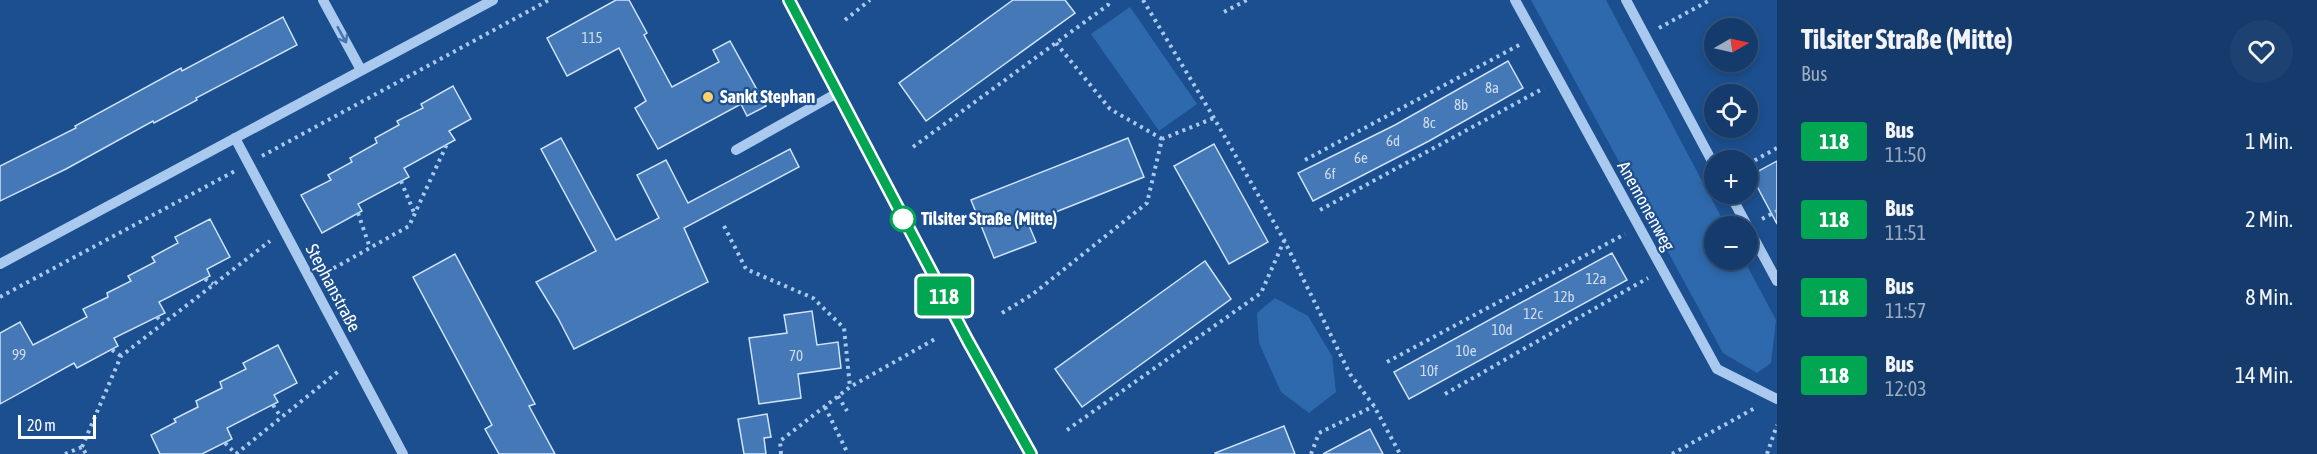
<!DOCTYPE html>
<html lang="de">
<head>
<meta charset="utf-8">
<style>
  body { margin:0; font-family:"Asap Condensed",sans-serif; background:#1d4271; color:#f1f3f6; height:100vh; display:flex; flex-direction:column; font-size:22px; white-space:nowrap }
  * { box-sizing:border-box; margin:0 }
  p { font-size:20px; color:#9dadc1 }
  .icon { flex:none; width:33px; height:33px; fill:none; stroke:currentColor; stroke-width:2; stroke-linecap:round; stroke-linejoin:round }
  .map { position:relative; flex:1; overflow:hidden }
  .panel { display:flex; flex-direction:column; background:#143b6b; width:540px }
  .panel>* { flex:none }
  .badge { padding:0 12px; border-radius:4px; font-size:21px; line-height:39px }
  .needle { width:39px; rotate:81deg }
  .fabs { position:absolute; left:1704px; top:18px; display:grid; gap:12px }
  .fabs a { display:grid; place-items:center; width:54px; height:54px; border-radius:50%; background:#143b6b; box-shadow:0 3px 9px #0003,0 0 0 2px #33557e; font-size:30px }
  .scale { position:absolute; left:18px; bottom:15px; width:78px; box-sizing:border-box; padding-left:6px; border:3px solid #fff; border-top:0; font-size:16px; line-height:21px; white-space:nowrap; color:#fff; -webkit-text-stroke:4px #1b4f8f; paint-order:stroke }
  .map>.badge { position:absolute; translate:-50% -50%; box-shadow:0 0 0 3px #fff }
  .round { display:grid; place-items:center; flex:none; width:63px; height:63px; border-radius:32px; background:#1d4271 }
  .head { display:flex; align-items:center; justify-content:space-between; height:102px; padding:0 24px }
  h1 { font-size:28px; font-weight:700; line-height:45px }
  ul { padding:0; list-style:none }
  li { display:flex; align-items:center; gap:18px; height:78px; padding:0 24px }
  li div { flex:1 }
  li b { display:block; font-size:22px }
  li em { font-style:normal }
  li .badge { min-width:66px; font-weight:700; text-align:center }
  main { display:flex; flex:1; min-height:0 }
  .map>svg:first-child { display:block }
  .green { fill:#2e69ad }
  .building { fill:#4478b7; stroke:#cfe3fa; stroke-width:1.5 }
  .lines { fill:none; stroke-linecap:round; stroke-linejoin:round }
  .path { stroke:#a9c9ee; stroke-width:4; stroke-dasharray:3 4.5; stroke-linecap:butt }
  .minor { stroke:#a9c9ee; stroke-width:10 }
  .oneway { stroke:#4674ac }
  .line-casing { stroke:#fff; stroke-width:14 }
  .line { stroke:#00a651; stroke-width:9 }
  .poi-dot { fill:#ffd166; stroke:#1b4f8f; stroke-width:2 }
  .stop-dot { fill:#fff; stroke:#00a651; stroke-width:3 }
  .labels { text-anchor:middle; stroke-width:4.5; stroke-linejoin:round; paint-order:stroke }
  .number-label { font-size:15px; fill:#d0dded }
  .poi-label { font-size:18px; font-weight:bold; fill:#fff; stroke:#1b4f8f; text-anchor:start }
  .street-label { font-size:18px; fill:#fff; stroke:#1b4f8f }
  .stop-label { font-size:18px; font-weight:bold; fill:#fff; stroke:#1b4f8f; text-anchor:start }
</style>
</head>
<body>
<main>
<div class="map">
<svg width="1777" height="454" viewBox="0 0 1777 454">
  <rect width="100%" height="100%" fill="#1b4f8f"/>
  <g class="green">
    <polygon points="1531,0 1606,0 1726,226 1714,226 1714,260 1744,260 1776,320 1771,363 1757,373 1723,353"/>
    <polygon points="1130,7 1197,104 1159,131 1091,34"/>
    <polygon points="1275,298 1308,316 1332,356 1336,392 1309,413 1281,392 1259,343 1257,313"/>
  </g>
  <g class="building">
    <polygon points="616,0 629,0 647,33 644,35 672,87 719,62 713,50 730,41 766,106 747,116 741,104 658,149 635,108 646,101 619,48 567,76 547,38"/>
    <polygon points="1013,0 1065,0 1075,13 926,121 899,83"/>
    <polygon points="283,17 297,45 196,98 197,100 154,123 153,121 66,169 0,201 0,166 76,128 75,126 181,68 182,71"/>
    <polygon points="1508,61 1523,88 1429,141 1313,201 1298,173 1395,125"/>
    <polygon points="453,86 471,119 449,131 455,140 404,168 409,177 358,204 362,211 322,233 301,195 331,180 328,175 352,162 350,158 377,143 375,138 399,125 397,121 423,108 421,104"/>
    <polygon points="561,138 616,240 659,218 637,175 666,160 688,203 790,149 799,167 684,228 708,282 574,349 558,318 536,282 596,251 541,149"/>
    <polygon points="1128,138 1144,177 1028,223 1036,242 994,258 971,200"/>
    <polygon points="1214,144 1268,242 1229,264 1174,166"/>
    <polygon points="1777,161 1777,224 1751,175"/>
    <polygon points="210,219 230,257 207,269 210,276 159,302 165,313 114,338 118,346 77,368 74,363 0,404 0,333 20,322 33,345 87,317 83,309 108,297 107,293 131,281 128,276 155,262 152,257 178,243 175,237"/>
    <polygon points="1612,253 1627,280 1409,399 1394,372"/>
    <polygon points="455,254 535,404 529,406 555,454 499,454 485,429 492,425 413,277"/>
    <polygon points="1205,261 1231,299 1082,407 1055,369"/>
    <polygon points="812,311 817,345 838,342 841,368 798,374 801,398 759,404 749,338 787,333 784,315"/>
    <polygon points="278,345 297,383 274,395 278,402 227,428 232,439 202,454 160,454 151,435 176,422 174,419 198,407 196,401 222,388 220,382 246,369 243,363"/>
    <polygon points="767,414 771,437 764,438 766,454 744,454 738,419"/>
    <polygon points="1284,426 1295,454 1215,454 1215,453"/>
    <polygon points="1370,429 1383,454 1323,454"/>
  </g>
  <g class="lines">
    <g class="path">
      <polyline points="1143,0 1214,118 1284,240 1350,374 1374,406 1400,454"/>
      <polyline points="1224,12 1247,0"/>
      <polyline points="845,20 870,0"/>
      <polyline points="1659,28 1710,0"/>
      <polyline points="1056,43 1110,109 1162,139"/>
      <polyline points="913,147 1108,5 1110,0"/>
      <polyline points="262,156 549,0"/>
      <polyline points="1305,160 1521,44"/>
      <polyline points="1748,164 1777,148"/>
      <polyline points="401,181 415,215"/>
      <polyline points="1320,210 1544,88"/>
      <polyline points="358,213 370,248"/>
      <polyline points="1762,219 1777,211"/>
      <polyline points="724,226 746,269 813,298 844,328 850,387"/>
      <polyline points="327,272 409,226 447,144"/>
      <polyline points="205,279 213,284"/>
      <polyline points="0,297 235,171"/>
      <polyline points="1002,313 1033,294 1147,203 1162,139 1214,118"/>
      <polyline points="157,317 163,324"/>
      <polyline points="112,350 121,356"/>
      <polyline points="1387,362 1625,234"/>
      <polyline points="1445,394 1648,278"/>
      <polyline points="838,396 847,411"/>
      <polyline points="273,405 281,417"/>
      <polyline points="825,407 848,454"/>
      <polyline points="1067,430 1261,293 1284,241"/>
      <polyline points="225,443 236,454"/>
      <polyline points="82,447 121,356 270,241"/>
      <polyline points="65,454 82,447 86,454"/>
      <polyline points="236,454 340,370"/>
      <polyline points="781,454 780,441 850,387 935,339"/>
      <polyline points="1311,454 1319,433 1374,406"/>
      <polyline points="1672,454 1755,408"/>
      <polyline points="1767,454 1777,425"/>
    </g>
    <g class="minor">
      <polyline points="323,0 361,70"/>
      <polyline points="789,0 968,341 1031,454"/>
      <polyline points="1515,0 1717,369 1777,399"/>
      <polyline points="1626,0 1714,165"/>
      <polyline points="235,138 403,454"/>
      <polyline points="736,150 839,92"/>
      <polyline points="1730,194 1777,281"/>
      <polyline points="0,264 493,0"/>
    </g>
  </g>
  <defs><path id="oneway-shaft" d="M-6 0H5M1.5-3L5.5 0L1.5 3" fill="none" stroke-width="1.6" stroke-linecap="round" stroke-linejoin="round" transform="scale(1.5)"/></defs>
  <use class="oneway" href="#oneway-shaft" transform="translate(342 35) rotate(61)"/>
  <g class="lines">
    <g class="line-casing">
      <polyline id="line" points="789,0 968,341 1031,454"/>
    </g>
    <use href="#line" class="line"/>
  </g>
  <circle class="poi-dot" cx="708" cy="97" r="6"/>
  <circle class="stop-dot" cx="903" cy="219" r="12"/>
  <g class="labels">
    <g class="number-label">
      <text x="592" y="43">115</text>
      <text x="1492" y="93">8a</text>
      <text x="1461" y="110">8b</text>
      <text x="1429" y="128">8c</text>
      <text x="1393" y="146">6d</text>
      <text x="1361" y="163">6e</text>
      <text x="1330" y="179">6f</text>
      <text x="1596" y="284">12a</text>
      <text x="1564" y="302">12b</text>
      <text x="1533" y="319">12c</text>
      <text x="1502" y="335">10d</text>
      <text x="1466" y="356">10e</text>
      <text x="19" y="360">99</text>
      <text x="796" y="361">70</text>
      <text x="1429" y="376">10f</text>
    </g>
    <g class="poi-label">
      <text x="720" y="103">Sankt Stephan</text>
    </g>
    <g class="street-label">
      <text transform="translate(1646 206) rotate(61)" y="6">Anemonenweg</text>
      <text transform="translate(333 288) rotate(62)" y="6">Stephanstraße</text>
    </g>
    <g class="stop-label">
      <text x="921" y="225">Tilsiter Straße (Mitte)</text>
    </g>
  </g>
</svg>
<div class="fabs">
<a><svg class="needle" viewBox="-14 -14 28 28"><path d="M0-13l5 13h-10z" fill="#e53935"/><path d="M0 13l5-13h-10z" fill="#9dadc1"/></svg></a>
<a><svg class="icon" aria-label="locate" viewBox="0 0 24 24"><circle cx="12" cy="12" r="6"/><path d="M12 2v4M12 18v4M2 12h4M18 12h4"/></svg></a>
<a>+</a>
<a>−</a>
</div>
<div class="scale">20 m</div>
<b class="badge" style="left:944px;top:296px;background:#00a651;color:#fff">118</b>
</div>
<section class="panel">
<div class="head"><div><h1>Tilsiter Straße (Mitte)</h1><p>Bus</p></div><a class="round"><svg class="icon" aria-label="heart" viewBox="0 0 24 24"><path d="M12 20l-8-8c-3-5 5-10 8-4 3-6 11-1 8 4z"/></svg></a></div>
<ul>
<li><span class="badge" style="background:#00a651;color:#fff">118</span><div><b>Bus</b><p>11:50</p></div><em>1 Min.</em></li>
<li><span class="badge" style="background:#00a651;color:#fff">118</span><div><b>Bus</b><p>11:51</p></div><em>2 Min.</em></li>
<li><span class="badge" style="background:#00a651;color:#fff">118</span><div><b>Bus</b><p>11:57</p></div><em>8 Min.</em></li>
<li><span class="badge" style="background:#00a651;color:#fff">118</span><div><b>Bus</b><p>12:03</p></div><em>14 Min.</em></li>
</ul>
</section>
</main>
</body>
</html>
